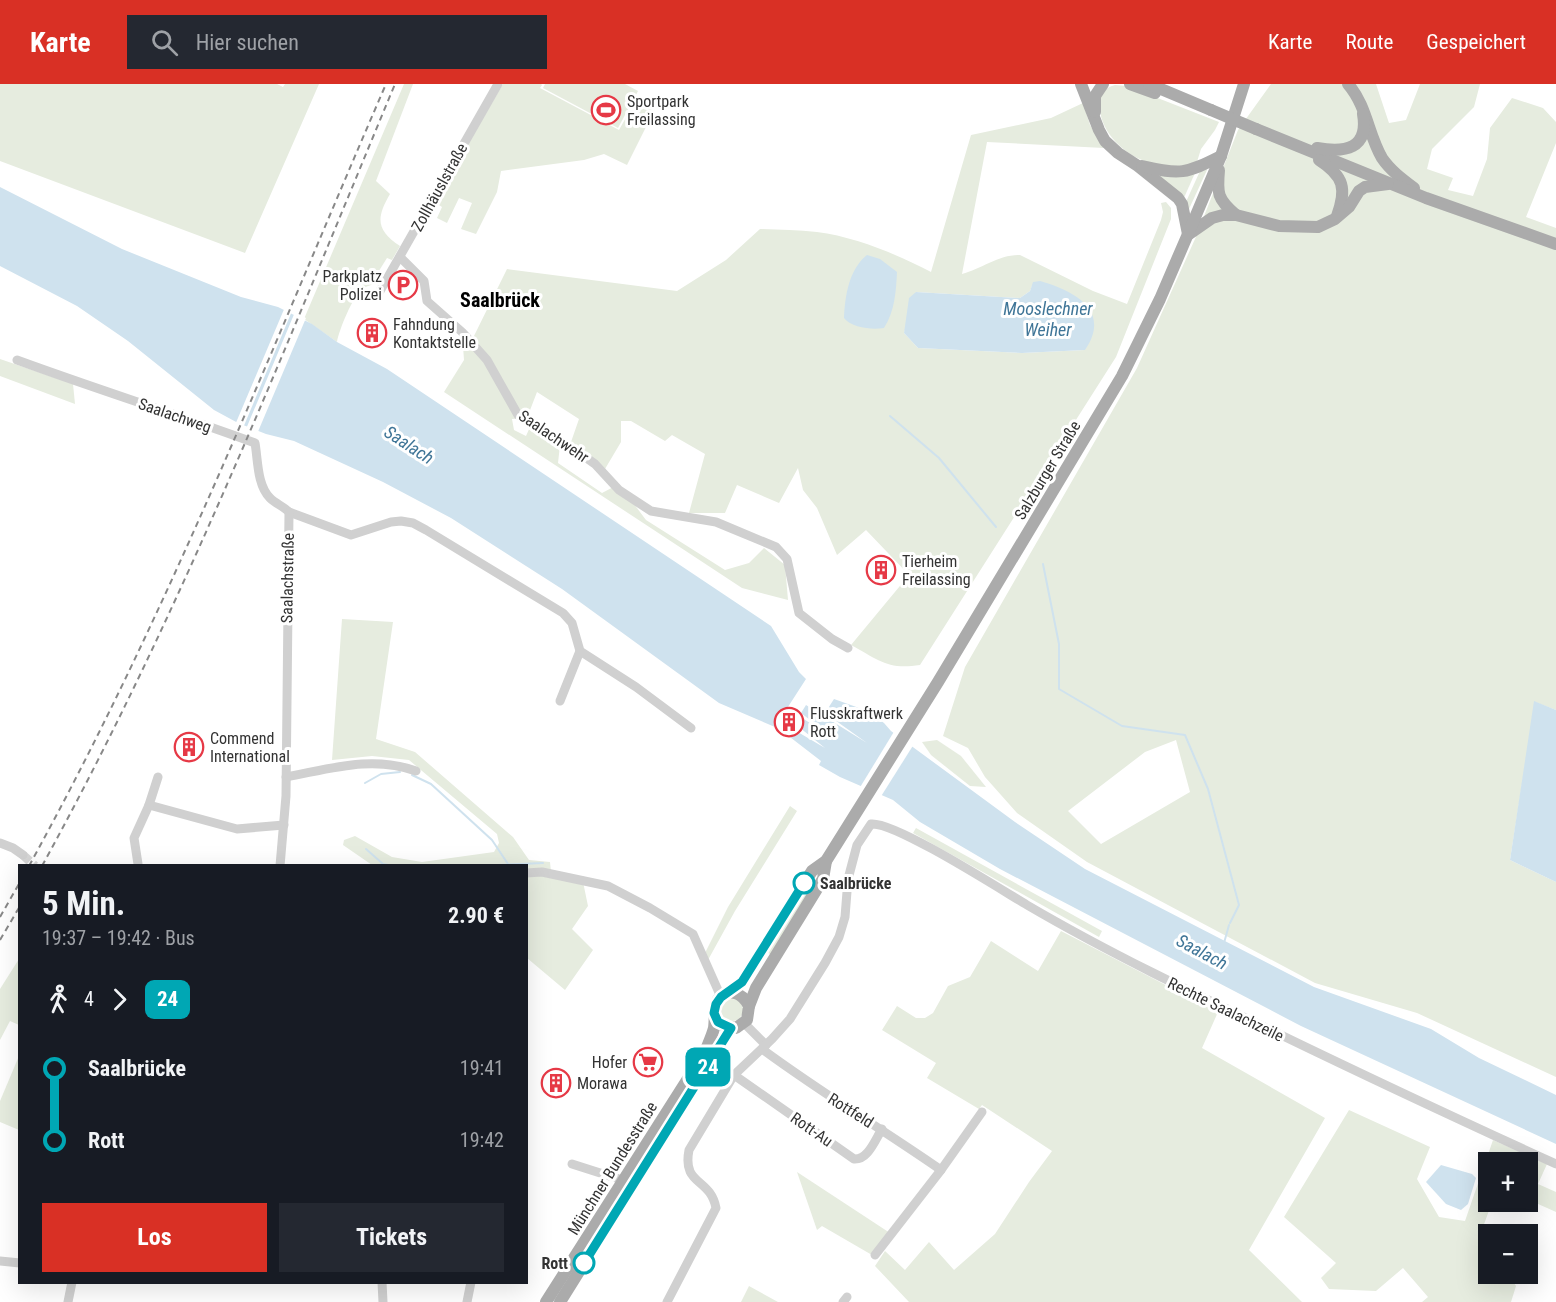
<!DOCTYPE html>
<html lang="de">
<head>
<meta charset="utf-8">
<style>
  body { margin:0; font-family:"Roboto Condensed",sans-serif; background:#242831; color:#f1f3f6; height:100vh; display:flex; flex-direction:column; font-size:22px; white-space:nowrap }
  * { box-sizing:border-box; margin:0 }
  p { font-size:20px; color:#9ea1a6 }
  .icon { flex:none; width:33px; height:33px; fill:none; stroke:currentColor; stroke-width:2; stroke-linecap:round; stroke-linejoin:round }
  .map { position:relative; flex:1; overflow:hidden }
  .panel { position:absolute; left:18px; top:780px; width:510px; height:420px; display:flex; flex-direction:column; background:#171b24; border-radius:0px; box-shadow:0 6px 24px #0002 }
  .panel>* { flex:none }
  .badge { padding:0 12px; border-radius:9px; font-size:21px; line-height:39px }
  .fabs { position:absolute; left:1478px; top:1068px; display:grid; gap:12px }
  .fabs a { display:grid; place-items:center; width:60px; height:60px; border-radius:0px; background:#171b24; box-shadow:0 6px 24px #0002; font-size:30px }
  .map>.badge { position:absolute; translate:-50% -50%; box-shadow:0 0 0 3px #fff }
  .legs { display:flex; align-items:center; gap:9px; height:66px; padding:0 24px; font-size:20px }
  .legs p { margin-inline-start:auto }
  .overview { display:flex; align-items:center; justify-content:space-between; height:102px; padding:0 24px }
  h1 { font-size:33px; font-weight:700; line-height:45px }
  .cta { display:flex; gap:12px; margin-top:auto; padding:12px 24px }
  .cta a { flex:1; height:69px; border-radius:0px; background:#d93025; color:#fff; font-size:24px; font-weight:700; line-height:69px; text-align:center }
  .cta a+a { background:#242831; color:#f1f3f6 }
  ul { padding:0 24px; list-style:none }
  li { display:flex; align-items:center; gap:21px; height:72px; font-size:22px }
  li i { display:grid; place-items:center; width:9px; height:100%; margin:0 8px; background:currentColor }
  li i::after { content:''; width:15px; height:15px; margin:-8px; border:4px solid; border-radius:50%; background:#171b24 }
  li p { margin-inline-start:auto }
  li:first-child i { background:linear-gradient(#0000 50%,currentColor 0) }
  li:last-child i { background:linear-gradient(currentColor 50%,#0000 0) }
  header { display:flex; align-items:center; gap:36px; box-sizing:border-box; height:84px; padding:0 30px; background:#d93025; color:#fff }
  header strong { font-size:28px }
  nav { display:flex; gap:33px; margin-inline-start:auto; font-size:21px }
  .search { width:420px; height:54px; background:#242831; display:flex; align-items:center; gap:15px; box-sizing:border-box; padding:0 21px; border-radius:0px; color:#9ea1a6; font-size:22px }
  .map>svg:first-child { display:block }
  .green { fill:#e6ecdf; fill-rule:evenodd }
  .water { fill:#cfe2ee }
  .pier { fill:#fff }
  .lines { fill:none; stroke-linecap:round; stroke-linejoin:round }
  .stream { stroke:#cfe2ee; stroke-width:2 }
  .minor-tunnel { stroke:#d6d6d6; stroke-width:9; stroke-dasharray:9 4.5; stroke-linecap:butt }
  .minor { stroke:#d0d0d0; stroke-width:9 }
  .major { stroke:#ababab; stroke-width:12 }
  .rail { stroke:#888; stroke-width:2; stroke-dasharray:6 4.5; stroke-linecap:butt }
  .major-bridge { stroke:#ababab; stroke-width:12 }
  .line-1-casing { stroke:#fff; stroke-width:14 }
  .line-1 { stroke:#00a7b4; stroke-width:9 }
  .stop-1-dot { fill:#fff; stroke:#00a7b4; stroke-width:3 }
  .labels { text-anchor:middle; stroke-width:6; stroke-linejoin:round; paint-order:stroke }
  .poi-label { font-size:16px; fill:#333; stroke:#fff; text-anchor:start }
  .street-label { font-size:16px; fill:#333; stroke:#fff }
  .stop-label { font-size:16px; font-weight:bold; fill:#333; stroke:#fff; text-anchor:start }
  .water-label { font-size:18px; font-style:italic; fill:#3f7597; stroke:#fff }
  .quarter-label { font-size:20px; font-weight:bold; fill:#000; stroke:#fff }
</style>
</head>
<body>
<header>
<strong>Karte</strong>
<div class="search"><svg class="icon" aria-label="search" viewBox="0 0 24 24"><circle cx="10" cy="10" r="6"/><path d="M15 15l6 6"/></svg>Hier suchen</div>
<nav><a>Karte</a><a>Route</a><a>Gespeichert</a></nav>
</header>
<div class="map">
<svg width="1556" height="1218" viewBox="0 0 1556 1218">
  <rect width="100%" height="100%" fill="#fff"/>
  <g class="green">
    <polygon points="0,0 277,0 283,3 285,0 319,0 245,169 0,77"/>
    <path d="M404,0H413L376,97L390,110C376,134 376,146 400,162L392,176L387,174L377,190L383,194C378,201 369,200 362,205C353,212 339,246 337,258L304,235Z"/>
    <polygon points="503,0 541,0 542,1 540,4 619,46 638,12 655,25 627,81 604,70 584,76 501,87 497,108 476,150 461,145 472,119 459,114 447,139 437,134 442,123 436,119 458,77"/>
    <polygon points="545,0 625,0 638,7 618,44 543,4"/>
    <path d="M1271,0H1376L1389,39L1406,36L1420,0H1480L1474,23L1432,65L1427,85L1453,94L1448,106L1473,112L1487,75L1490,44L1512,14L1543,24L1556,38V59L1526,133L1556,144V626L1535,618L1510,776L1556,798V993L1417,929L1315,899L1087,778L1017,729L985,693L968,664L943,652L965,583L1137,284L1195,155L1238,46ZM1176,656L1190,708L1101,760L1068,727L1145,668Z"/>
    <path d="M1115,1L1127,2L1219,38L1215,46L1201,65L1196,81C1176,82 1161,85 1142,76C1121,68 1098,44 1100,20C1100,9 1104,4 1115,1Z"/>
    <path d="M1083,19L1090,41L1104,64L987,58L962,190C981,185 1000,170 1020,171L1093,207L1127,220L1161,136L1163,128L1161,119L1166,118L1171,124V135L1116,273L920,581C887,586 879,576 851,561L909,491L866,446L837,471L817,424L803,406L798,384L779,419L737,401L725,429H689L705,370L672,351L665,357L631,337H621V358L605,385L571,358L579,335L537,308L527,334L512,335L514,346L526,352L530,343L560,361L558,379L602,409L619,400L646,436L725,486L749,479L764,464L785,481L788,516L742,504L444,308L464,276L462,248L471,258L507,185L677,207L726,176L760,145C779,146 798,146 817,148C856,153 896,170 931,188L971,51L1051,34ZM1032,202L1085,266L1022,269L918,264L904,249L916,208L1020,214L1030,207Z"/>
    <polygon points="1207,84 1207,86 1189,125 1185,120 1200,87"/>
    <polygon points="1195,89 1183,116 1156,91"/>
    <polygon points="0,275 73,300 75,320 0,292"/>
    <polygon points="342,535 393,538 376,655 415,668 513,753 529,776 550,778 551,788 582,793 588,822 572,845 593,866 565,906 527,874 526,782 372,781 343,761 344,756 355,752 392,773 422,778 494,768 499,759 497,750 409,676 372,672 332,676"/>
    <polygon points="937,656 961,672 986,703 970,702 931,671 922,658"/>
    <polygon points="790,722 797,727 735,827 708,876 705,869 728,823"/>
    <polygon points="916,744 1102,847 1099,853 913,749"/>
    <polygon points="802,809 808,812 771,871 767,868"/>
    <polygon points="1061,847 1218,928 1202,964 1325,1034 1249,1166 1302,1218 909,1218 875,1182 885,1167 905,1186 929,1158 954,1186 995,1150 1029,1098 1052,1067 982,1021 979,1025 927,994 936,979 882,946 897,922 916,934 925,934 933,929 948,902 970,893 991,857 1038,887"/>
    <polygon points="19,875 19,941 10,937 0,956 0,905"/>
    <circle cx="732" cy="926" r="11"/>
    <polygon points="19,972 19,1046 0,1038 0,1017"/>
    <polygon points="1349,1026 1430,1063 1417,1095 1439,1133 1465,1137 1493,1056 1547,1080 1538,1100 1556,1108 1556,1128 1527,1115 1527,1078 1488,1078 1488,1118 1492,1118 1482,1146 1488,1156 1488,1190 1508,1190 1516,1202 1511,1218 1422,1218 1428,1213 1403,1184 1376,1207 1329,1205 1321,1194 1336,1179 1284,1133"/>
    <polygon points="797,1088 890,1149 872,1171 822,1142 817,1146"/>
    <polygon points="749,1202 778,1218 741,1218"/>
  </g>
  <g class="water">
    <polygon points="0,103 122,165 241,213 278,223 312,240 337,258 387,285 771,542 799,588 806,595 775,643 719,619 562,505 451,434 383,398 294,357 266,350 238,339 214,326 128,257 77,222 0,182"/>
    <path d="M867,171L880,175L897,188C896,207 895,227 884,244C872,246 852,244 844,234C845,212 849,185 867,171Z"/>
    <path d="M1040,197C1074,207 1112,226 1085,266L1022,269L918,264L904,249L909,214L916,208L1020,214L1030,207L1033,198Z"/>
    <polygon points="834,615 862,625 866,628 868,627 884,639 891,647 1015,738 1085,785 1314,903 1431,945 1479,974 1556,1011 1556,1060 1301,942 1000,785 920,738 893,716 840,693 819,681 821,677 786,650 791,644 825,664 794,639 799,632 832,653 801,629 806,621 867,659 825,629"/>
    <polygon points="1534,617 1556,626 1556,798 1510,776"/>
    <polygon points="1441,1081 1472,1090 1476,1094 1468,1120 1461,1126 1446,1120 1426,1098"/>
  </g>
  <g class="pier">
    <polygon points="285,223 292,227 243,344 235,341"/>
    <polygon points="295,228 306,234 257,350 246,345"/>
    <polygon points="895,646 914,660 880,714 859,705"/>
  </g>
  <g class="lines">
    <g class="stream">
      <polyline points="890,332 939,374 996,443"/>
      <polyline points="1043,480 1059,560 1059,605 1122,642 1185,651 1208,705 1239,821 1230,839"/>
      <polyline points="412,691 431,700 492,756 508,780"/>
      <polyline points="365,699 381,690 400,688"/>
      <polyline points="366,765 383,780 393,782"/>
      <polyline points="473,782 543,779"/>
      <polyline points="1224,859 1229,841"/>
    </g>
    <polyline class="minor-tunnel" points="23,771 35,782"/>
    <g class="minor">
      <polyline points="400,173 424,197 427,217 462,248 487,276 518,331 571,363 595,380 619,406 651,427 716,438 776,463 787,475 799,529 832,555 848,564"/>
      <polyline points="380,207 498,0"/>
      <path d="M17,276C96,305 176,330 255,359C258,376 257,401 270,414C276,420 283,422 289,428L351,451L391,438L401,437L413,439L426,446L563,529L572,539L580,567L636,603L691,644"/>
      <polyline points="560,617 580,567"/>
      <polyline points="158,693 149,721 237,745 284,741"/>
      <path d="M286,693C330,685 372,671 416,687"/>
      <polyline points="0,759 13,764 23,771"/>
      <polyline points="138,780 134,754 149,721"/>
      <polyline points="280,782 286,712 289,428"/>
      <polyline points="526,789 542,788 608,802 650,824 693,850 721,913"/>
      <polyline points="744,939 766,961"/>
      <path d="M762,965C820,1008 882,1045 941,1086"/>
      <path d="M734,991L854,1075C868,1076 875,1056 882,1045"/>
      <polyline points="572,1080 619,1095 623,1099"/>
      <polyline points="875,1171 941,1086 982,1028"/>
      <polyline points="0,1177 20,1179"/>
      <polyline points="382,1198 383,1218"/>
      <polyline points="68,1218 72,1198"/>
      <polyline points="467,1218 471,1198"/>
      <path d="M667,1218L716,1124C710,1093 682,1102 689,1066L734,991L772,955L790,935L825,879L839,853L845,833L848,795L857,761L871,740C894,737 1000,805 1027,821C1109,869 1195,910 1281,951C1372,995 1464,1038 1556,1080"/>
      <polyline points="843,1218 847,1213"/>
    </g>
    <g class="major">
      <polyline points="1081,0 1099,46 1105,57 1118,69 1138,82 1178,114 1182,120 1188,150"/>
      <polyline points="1130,0 1155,9"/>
      <polyline points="1149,0 1211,26"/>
      <path d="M1348,0C1367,22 1368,50 1382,74C1390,86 1402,95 1414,104"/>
      <polyline points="1095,28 1095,12 1103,0"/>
      <polyline points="1256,45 1426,114 1556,160"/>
      <path d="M1317,64C1345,69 1369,65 1363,30"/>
      <path d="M1319,76C1344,92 1347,105 1337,132"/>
      <path d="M1142,82C1181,91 1185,90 1221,72"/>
      <path d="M1219,86C1217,109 1217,115 1236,131"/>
      <polyline points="1189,150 1212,134 1223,131 1236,131 1279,142 1318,143 1335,135 1349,123 1359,107 1365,103 1388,100"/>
      <polyline points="726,910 742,898 812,787 826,777 938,598 1122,292 1160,215 1188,150 1221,72 1244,0"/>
      <polyline points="749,922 756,904 823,795 826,777"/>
      <path d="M546,1218L705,968C708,960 712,952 714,944C716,931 711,905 735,909C742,911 746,916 749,922L747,936L736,944L722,941L716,934"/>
      <polyline points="560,1218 731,944"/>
    </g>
    <g class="rail">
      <path d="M29,782C168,530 272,263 386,0"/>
      <path d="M42,782C180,531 285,264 395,0"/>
      <polyline points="0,833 20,798"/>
      <polyline points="0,856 20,822"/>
    </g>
    <polyline class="major-bridge" points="1211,26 1256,45"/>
  </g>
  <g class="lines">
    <g class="line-1-casing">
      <polyline id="line-1" points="584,1179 731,944 718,938 714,929 716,920 721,913 742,898 804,799"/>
    </g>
    <use href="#line-1" class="line-1"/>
  </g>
  <defs>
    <g id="stadium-ring" transform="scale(1.5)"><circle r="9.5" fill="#fff" stroke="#e63946" stroke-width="1.5"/><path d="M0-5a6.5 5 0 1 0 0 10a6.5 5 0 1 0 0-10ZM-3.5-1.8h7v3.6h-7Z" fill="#e63946"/></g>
    <g id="parking-ring" transform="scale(1.5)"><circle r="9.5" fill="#fff" stroke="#e63946" stroke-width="1.5"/><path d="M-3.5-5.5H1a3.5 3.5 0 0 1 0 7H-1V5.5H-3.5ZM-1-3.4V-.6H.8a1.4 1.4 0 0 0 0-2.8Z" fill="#e63946"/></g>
    <g id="building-ring" transform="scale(1.5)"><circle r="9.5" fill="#fff" stroke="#e63946" stroke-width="1.5"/><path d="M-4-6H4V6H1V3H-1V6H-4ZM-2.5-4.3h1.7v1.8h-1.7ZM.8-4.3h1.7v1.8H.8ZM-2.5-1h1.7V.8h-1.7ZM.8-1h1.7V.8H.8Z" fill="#e63946"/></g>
    <g id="supermarket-ring" transform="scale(1.5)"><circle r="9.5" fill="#fff" stroke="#e63946" stroke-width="1.5"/><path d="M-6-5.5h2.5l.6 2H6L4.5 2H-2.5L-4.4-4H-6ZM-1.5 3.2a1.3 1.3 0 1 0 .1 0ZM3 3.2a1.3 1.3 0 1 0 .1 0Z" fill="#e63946"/></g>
  </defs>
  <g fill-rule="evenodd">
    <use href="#stadium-ring" x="606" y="26"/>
    <use href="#parking-ring" x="403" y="201"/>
    <use href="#building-ring" x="372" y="249"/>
    <use href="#building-ring" x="881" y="486"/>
    <use href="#building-ring" x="789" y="638"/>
    <use href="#building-ring" x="189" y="663"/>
    <use href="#supermarket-ring" x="648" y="978"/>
    <use href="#building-ring" x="556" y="999"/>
  </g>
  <g class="stop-1-dot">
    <circle cx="804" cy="799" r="10"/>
    <circle cx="584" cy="1179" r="10"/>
  </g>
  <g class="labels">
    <g class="poi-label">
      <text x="627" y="23">Sportpark<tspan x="627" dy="18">Freilassing</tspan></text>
      <text x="382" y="198" text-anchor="end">Parkplatz<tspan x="382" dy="18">Polizei</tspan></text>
      <text x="393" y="246">Fahndung<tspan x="393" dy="18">Kontaktstelle</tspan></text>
      <text x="902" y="483">Tierheim<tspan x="902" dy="18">Freilassing</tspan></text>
      <text x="810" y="635">Flusskraftwerk<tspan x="810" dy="18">Rott</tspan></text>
      <text x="210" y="660">Commend<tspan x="210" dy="18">International</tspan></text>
      <text x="627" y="984" text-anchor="end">Hofer</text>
      <text x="577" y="1005">Morawa</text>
    </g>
    <g class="street-label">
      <text transform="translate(439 103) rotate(-61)" y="6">Zollhäuslstraße</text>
      <text transform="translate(175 331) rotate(19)" y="6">Saalachweg</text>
      <text transform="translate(554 352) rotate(34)" y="6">Saalachwehr</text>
      <text transform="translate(1047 386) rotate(-59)" y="6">Salzburger Straße</text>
      <text transform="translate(287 494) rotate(-89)" y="6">Saalachstraße</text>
      <text transform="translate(1226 925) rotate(26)" y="6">Rechte Saalachzeile</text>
      <text transform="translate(851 1026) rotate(32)" y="6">Rottfeld</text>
      <text transform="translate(812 1045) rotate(35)" y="6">Rott-Au</text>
      <text transform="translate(612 1084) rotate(-58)" y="6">Münchner Bundesstraße</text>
    </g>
    <g class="stop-label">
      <text x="820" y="805">Saalbrücke</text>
      <text x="568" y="1185" text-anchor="end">Rott</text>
    </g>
    <g class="water-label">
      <text x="1048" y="231">Mooslechner<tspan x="1048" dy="21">Weiher</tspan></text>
      <text transform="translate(409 361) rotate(33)" y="6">Saalach</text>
      <text transform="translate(1202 868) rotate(28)" y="6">Saalach</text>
    </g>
    <g class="quarter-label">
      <text x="500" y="223">Saalbrück</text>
    </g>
  </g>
</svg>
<div class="fabs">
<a>+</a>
<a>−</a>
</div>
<b class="badge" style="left:708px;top:983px;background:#00a7b4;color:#fff">24</b>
<section class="panel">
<div class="overview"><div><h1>5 Min.</h1><p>19:37 – 19:42 · Bus</p></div><b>2.90 €</b></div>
<div class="legs"><svg class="icon" aria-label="walk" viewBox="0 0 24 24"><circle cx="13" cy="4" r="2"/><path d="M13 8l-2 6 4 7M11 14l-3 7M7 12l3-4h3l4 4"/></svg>4<svg class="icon" aria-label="forward" viewBox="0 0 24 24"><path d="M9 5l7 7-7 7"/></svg><b class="badge" style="background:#00a7b4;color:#fff">24</b></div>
<ul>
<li><i style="color:#00a7b4"></i><b>Saalbrücke</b><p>19:41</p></li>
<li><i style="color:#00a7b4"></i><b>Rott</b><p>19:42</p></li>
</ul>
<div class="cta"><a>Los</a><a>Tickets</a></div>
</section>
</div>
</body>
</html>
